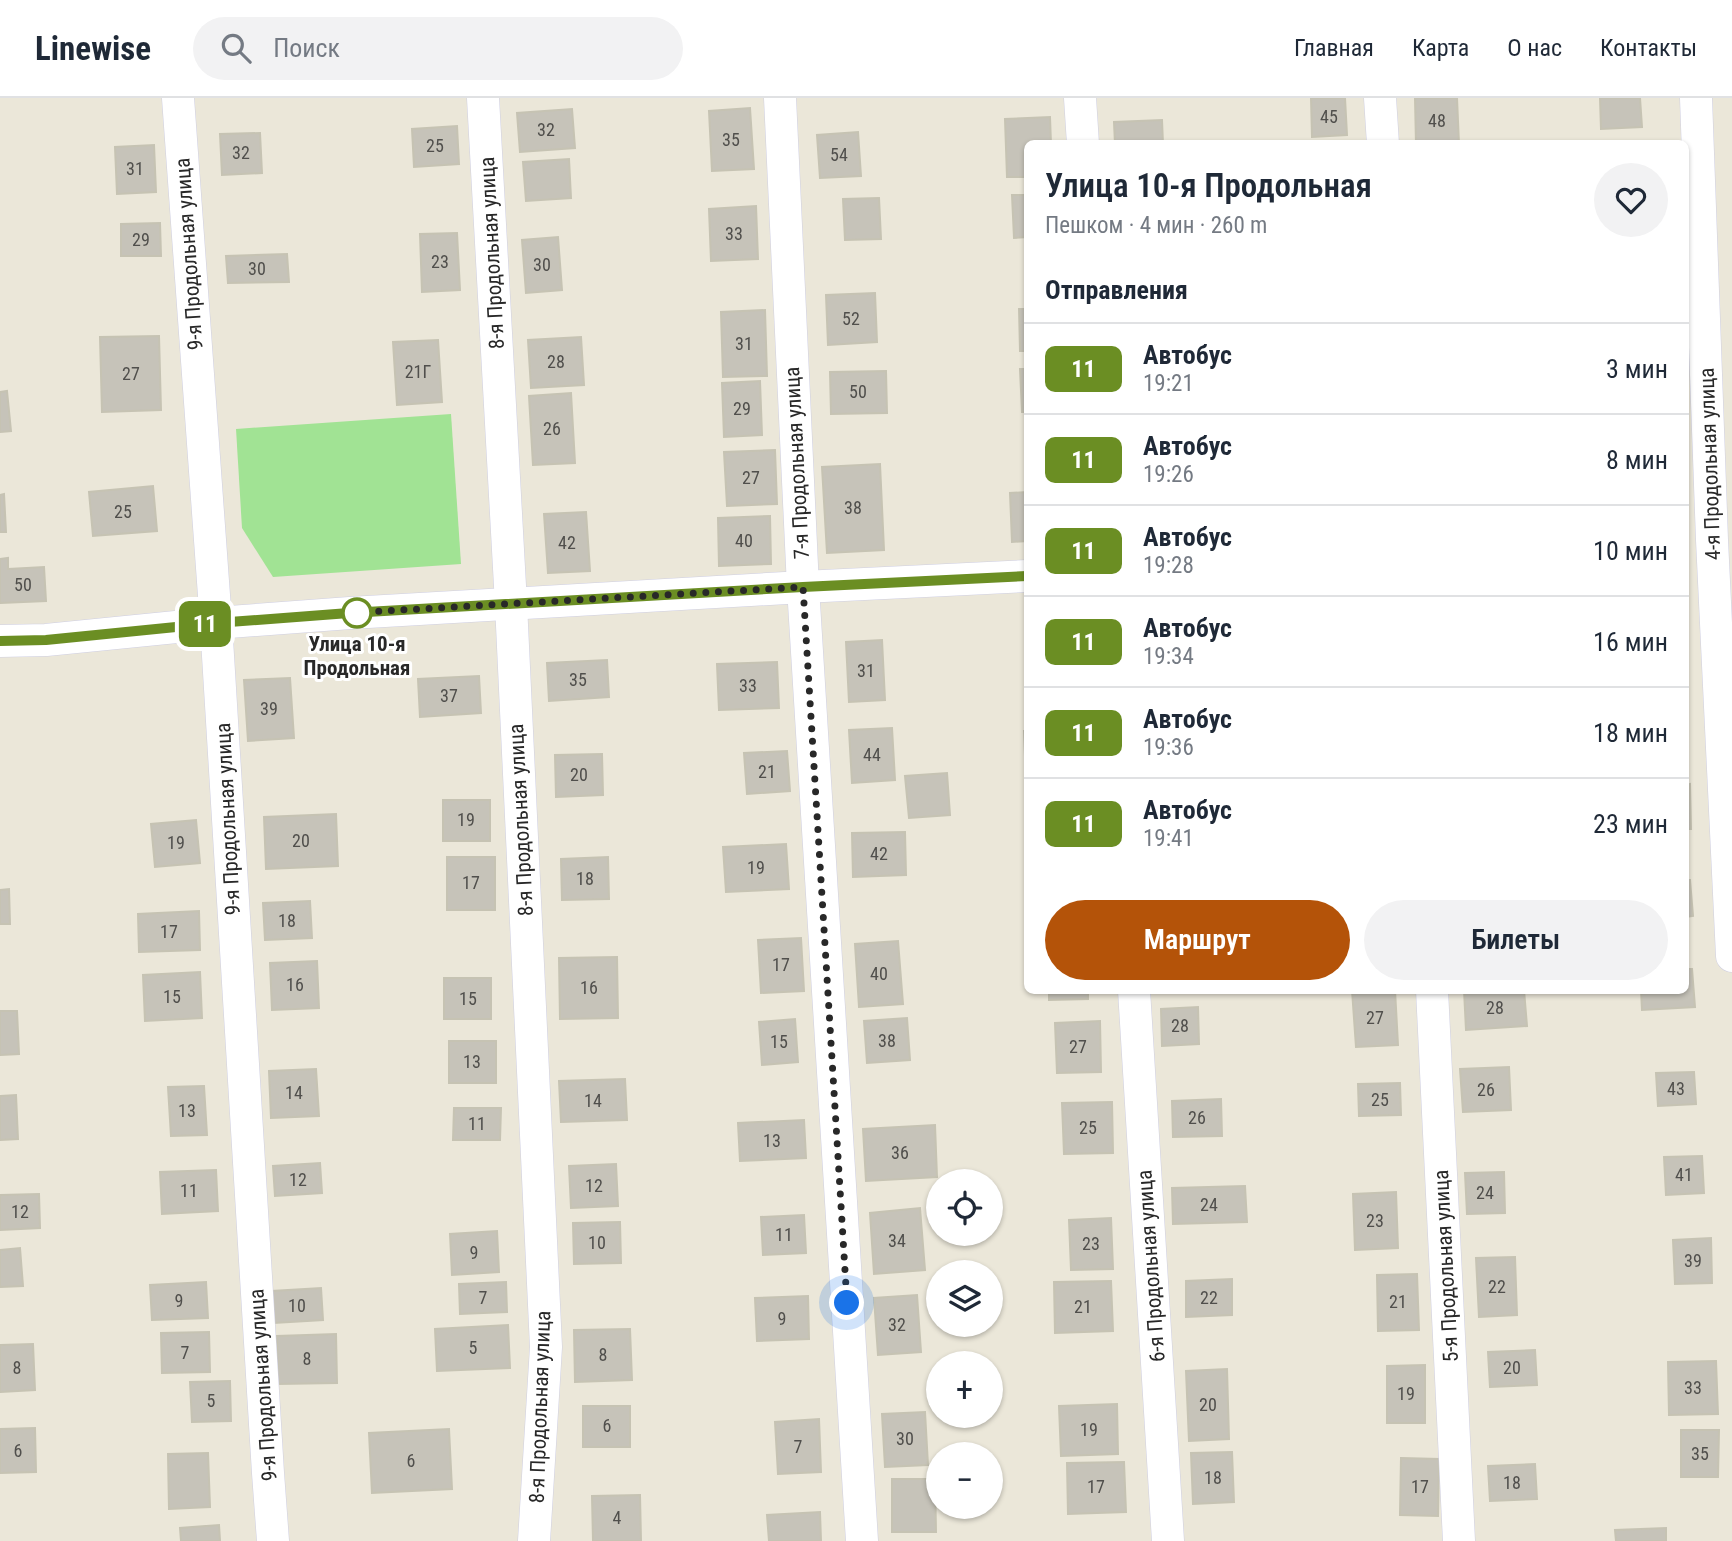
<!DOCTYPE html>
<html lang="ru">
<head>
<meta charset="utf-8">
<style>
  body { margin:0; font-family:"Roboto Condensed",sans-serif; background:#f2f2f3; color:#1f2937; height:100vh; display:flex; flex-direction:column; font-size:26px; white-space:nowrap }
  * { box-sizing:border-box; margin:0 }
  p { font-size:23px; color:#747a83 }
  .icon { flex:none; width:38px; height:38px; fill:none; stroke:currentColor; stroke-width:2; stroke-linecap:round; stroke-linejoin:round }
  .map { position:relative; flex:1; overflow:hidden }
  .panel { position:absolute; left:1024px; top:42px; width:665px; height:854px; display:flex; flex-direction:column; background:#fff; border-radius:10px; box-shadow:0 2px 5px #0004 }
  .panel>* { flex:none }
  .badge { padding:0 14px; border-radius:10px; font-size:24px; line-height:46px }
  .buttons { position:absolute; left:926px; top:1071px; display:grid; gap:14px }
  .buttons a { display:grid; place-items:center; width:77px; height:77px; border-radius:50%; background:#fff; box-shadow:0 2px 5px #0004; font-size:35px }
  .you { position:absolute; width:35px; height:35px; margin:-18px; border:5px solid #fff; border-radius:50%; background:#1a73e8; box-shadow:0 0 0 10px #1a73e833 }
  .map>.badge { position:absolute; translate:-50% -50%; box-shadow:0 0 0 4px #fff }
  h2 { padding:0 21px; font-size:26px; line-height:63px }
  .round { display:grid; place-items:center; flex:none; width:74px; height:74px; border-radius:37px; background:#f2f2f3 }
  .head { display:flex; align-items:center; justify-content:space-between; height:119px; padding:0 21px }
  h1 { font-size:33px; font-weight:600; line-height:52px }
  .action { display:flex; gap:14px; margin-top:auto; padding:14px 21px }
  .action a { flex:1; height:80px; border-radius:42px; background:#b45309; color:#fff; font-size:28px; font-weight:600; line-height:80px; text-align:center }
  .action a+a { background:#f2f2f3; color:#1f2937 }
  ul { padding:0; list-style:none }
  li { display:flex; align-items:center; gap:21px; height:91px; padding:0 21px; border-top:2px solid #e0e1e3 }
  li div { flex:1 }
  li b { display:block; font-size:26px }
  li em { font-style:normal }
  li .badge { min-width:77px; font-weight:700; text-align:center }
  header { display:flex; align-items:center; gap:42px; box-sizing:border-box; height:98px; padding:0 35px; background:#fff; border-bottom:2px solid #e0e1e3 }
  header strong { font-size:33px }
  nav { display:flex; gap:38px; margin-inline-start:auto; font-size:24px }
  .search { width:490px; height:63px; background:#f2f2f3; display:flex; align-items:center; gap:18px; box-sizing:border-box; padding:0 24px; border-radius:38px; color:#747a83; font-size:26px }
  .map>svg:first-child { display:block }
  .green { fill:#a1e394 }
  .building { fill:#c6c3b9; stroke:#c6c3b3; stroke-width:2 }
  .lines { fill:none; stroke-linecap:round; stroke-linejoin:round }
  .minor-casing { stroke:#cfcfe2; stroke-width:33 }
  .minor { stroke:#fff; stroke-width:32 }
  .line-casing { stroke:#fff; stroke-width:16 }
  .line { stroke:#6b8e23; stroke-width:10 }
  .walk { stroke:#282828; stroke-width:7; stroke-dasharray:0 12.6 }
  .stop-dot { fill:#fff; stroke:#6b8e23; stroke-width:3.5 }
  .labels { text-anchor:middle; stroke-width:6; stroke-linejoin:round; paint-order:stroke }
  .number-label { font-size:18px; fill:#504f4c }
  .street-label { font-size:21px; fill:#282828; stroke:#fff }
  .stop-label { font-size:21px; font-weight:bold; fill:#282828; stroke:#fff }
</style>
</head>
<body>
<header>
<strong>Linewise</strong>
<div class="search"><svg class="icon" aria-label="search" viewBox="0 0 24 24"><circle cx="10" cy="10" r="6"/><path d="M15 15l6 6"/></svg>Поиск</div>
<nav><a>Главная</a><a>Карта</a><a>О нас</a><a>Контакты</a></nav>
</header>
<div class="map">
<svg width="1732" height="1443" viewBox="0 0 1732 1443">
  <rect width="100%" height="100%" fill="#ebe7d9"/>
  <polygon class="green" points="451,316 461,466 273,479 242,430 236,331"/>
  <g class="building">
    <polygon points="1311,0 1345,0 1347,37 1312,39"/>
    <polygon points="1415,0 1457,0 1459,46 1416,46"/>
    <polygon points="1600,0 1640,0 1642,29 1601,31"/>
    <polygon points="750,10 754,71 712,73 709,13"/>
    <polygon points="572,11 575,50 520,54 517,15"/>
    <polygon points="1050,19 1051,46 1027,46 1027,79 1007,79 1005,21"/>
    <polygon points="1162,22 1163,46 1115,46 1114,24"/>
    <polygon points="457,28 459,66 414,69 412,31"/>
    <polygon points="858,34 861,78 820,80 817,37"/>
    <polygon points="260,35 262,75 222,77 220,36"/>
    <polygon points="154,47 156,94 117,96 115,49"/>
    <polygon points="569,61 571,100 526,103 523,64"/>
    <polygon points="1012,97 1027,97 1027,139 1014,140"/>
    <polygon points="879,100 881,141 845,142 843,101"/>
    <polygon points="756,108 758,161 711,163 709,111"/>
    <polygon points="160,125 161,158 121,158 121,126"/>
    <polygon points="457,135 460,192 422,194 420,136"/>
    <polygon points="558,139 562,192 526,195 522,142"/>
    <polygon points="287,156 289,184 228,185 226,158"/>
    <polygon points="875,195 877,244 828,247 826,197"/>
    <polygon points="1019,211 1027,211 1027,253 1020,253"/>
    <polygon points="765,212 767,278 723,279 721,214"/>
    <polygon points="159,238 161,312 102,314 100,239"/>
    <polygon points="581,239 584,287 531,290 528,242"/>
    <polygon points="438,242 442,304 397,307 393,244"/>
    <polygon points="1020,271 1027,271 1027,314 1022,314"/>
    <polygon points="886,273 887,315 831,316 830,274"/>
    <polygon points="760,283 762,337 724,339 722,285"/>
    <polygon points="7,293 11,333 0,334 0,294"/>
    <polygon points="571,295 575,365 533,367 529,298"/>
    <polygon points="775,352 777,406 727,408 724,354"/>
    <polygon points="880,366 884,452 827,455 822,369"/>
    <polygon points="153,388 157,433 93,438 89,394"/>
    <polygon points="1027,394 1027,443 1012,444 1010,395"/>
    <polygon points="4,396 6,434 0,434 0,397"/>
    <polygon points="586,414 590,473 548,475 544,416"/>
    <polygon points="770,418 771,466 719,468 718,420"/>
    <polygon points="8,460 8,471 44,469 46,503 0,505 0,461"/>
    <polygon points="882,542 885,602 849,604 846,544"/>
    <polygon points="607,562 609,599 549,603 547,565"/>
    <polygon points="777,564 779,610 719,612 717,566"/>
    <polygon points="479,578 481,615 420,619 418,581"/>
    <polygon points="290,580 294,640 248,643 244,582"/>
    <polygon points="892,630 895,682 852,685 849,632"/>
    <polygon points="1024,633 1027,633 1027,683 1026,683"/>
    <polygon points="787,653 790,693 747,696 744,655"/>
    <polygon points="602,656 603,697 556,699 555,657"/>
    <polygon points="947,675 950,717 909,720 905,678"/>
    <polygon points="1690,686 1691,731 1685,731 1685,687"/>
    <rect x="443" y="702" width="47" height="41"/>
    <polygon points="336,716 338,768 266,771 264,719"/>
    <polygon points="196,722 200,765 155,769 151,726"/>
    <polygon points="905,734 906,777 853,779 852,735"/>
    <polygon points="786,746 789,791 726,794 723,749"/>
    <rect x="447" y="759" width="48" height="53"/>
    <polygon points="608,759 609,801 562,802 561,761"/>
    <polygon points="1685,782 1690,782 1693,818 1685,819"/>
    <polygon points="9,791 10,826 0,826 0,792"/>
    <polygon points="310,803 312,840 265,842 263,805"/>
    <polygon points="199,813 200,852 139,854 138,816"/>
    <polygon points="801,840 804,893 761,895 758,842"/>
    <polygon points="898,843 903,906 859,909 855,846"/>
    <polygon points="617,859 618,920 560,921 559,860"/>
    <polygon points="317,863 319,910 272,912 270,865"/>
    <polygon points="1685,871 1692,871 1695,909 1642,912 1641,892 1685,892"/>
    <polygon points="200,874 202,920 145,923 143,877"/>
    <rect x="444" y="880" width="47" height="41"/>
    <polygon points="1049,892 1088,892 1088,901 1049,902"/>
    <polygon points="1352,892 1395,892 1398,947 1356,949"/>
    <polygon points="1464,892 1524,892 1527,928 1466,932"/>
    <polygon points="1198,909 1199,946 1162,948 1161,911"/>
    <polygon points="0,913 17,913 19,956 0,957"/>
    <polygon points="907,920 910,962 867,965 864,923"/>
    <polygon points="795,921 798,964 762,967 759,924"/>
    <polygon points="1100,923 1101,974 1057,975 1055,925"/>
    <rect x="449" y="943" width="47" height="42"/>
    <polygon points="1509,969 1511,1012 1463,1014 1460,971"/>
    <polygon points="316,971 319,1018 271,1020 269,973"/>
    <polygon points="1694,974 1696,1006 1658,1008 1656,975"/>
    <polygon points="625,981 627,1022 561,1024 559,983"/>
    <polygon points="1400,985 1401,1017 1359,1018 1358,986"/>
    <polygon points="204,988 207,1037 171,1038 168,989"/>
    <polygon points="16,997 18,1041 0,1042 0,998"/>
    <polygon points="1221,1001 1222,1038 1173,1039 1172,1003"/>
    <polygon points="1112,1004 1113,1055 1064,1056 1062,1005"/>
    <polygon points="454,1010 501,1010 500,1042 453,1042"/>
    <polygon points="804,1022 806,1060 740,1063 738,1025"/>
    <polygon points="935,1027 937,1079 866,1083 863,1031"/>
    <polygon points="1702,1058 1704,1095 1666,1097 1664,1059"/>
    <polygon points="320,1065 322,1095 275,1098 273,1068"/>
    <polygon points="616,1066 618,1108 571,1110 569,1068"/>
    <polygon points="216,1072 218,1113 162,1116 160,1074"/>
    <polygon points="1504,1074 1505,1115 1467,1116 1465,1075"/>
    <polygon points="1245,1088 1247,1124 1173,1126 1172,1090"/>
    <polygon points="1396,1094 1398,1150 1355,1152 1353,1096"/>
    <polygon points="39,1096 40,1130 0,1132 0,1097"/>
    <polygon points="920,1110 925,1172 874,1176 870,1115"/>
    <polygon points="804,1117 806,1155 763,1157 761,1119"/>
    <polygon points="1111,1120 1113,1171 1071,1172 1069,1122"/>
    <polygon points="620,1124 621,1165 574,1166 573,1125"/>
    <polygon points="497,1133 499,1174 452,1177 450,1136"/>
    <polygon points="1711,1140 1712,1185 1675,1186 1673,1142"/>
    <polygon points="20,1150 23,1188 0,1189 0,1152"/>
    <polygon points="1515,1159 1517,1217 1479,1219 1476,1160"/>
    <polygon points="1417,1176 1419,1232 1378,1233 1377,1177"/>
    <polygon points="1232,1181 1232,1217 1186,1219 1186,1183"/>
    <polygon points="1111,1183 1113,1233 1055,1235 1054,1184"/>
    <polygon points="206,1184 208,1220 152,1222 150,1187"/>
    <polygon points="506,1184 507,1214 460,1216 459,1186"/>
    <polygon points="321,1190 323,1222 274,1225 272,1193"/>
    <polygon points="917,1197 921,1254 878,1257 874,1200"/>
    <polygon points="808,1198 809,1241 757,1243 755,1200"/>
    <polygon points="508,1227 510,1270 437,1273 435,1231"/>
    <polygon points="630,1231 632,1282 575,1284 574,1232"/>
    <polygon points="209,1234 210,1274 162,1275 161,1235"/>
    <polygon points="336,1236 337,1285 278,1286 277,1238"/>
    <polygon points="33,1246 35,1292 0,1294 0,1247"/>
    <polygon points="1535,1252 1537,1287 1490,1289 1488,1254"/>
    <polygon points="1716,1263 1718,1316 1669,1317 1668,1264"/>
    <polygon points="1425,1267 1425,1325 1387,1325 1387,1268"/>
    <polygon points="1227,1271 1229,1341 1189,1343 1186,1273"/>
    <polygon points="230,1283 231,1323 192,1324 190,1284"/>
    <polygon points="1117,1306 1118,1356 1061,1358 1059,1308"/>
    <rect x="583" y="1308" width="47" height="41"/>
    <polygon points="925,1314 928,1367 885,1369 882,1316"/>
    <polygon points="819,1321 821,1374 778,1376 775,1324"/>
    <polygon points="35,1330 36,1374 0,1375 0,1331"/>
    <polygon points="449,1331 452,1391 372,1395 369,1335"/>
    <polygon points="1681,1332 1719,1332 1718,1379 1681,1379"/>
    <polygon points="1232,1354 1234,1404 1193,1406 1191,1355"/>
    <polygon points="208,1355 210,1409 169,1411 168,1356"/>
    <polygon points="1401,1360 1439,1361 1438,1418 1400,1417"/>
    <polygon points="1124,1364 1126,1414 1068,1416 1067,1365"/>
    <polygon points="1535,1366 1537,1401 1490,1403 1488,1368"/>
    <polygon points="892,1381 935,1381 936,1434 892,1434"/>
    <polygon points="640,1397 641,1443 593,1443 592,1398"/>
    <polygon points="820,1414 821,1443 769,1443 767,1417"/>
    <polygon points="219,1427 220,1443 181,1443 180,1430"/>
    <polygon points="1666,1430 1666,1443 1616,1443 1615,1432"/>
  </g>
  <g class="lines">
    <g class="minor-casing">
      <g id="minor">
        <polyline points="178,0 216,525 268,1375 273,1443"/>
        <polyline points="483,0 511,506 546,1249 534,1443"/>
        <polyline points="780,0 803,489 862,1443"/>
        <polyline points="1080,0 1083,46"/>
        <polyline points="1380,0 1383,46"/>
        <polyline points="1696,0 1712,442 1732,858"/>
        <polyline points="0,543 46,542 216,525 350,515 803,489 1027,478"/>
        <polyline points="1134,892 1168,1443"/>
        <polyline points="1432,892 1459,1443"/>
      </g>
    </g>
    <use href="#minor" class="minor"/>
  </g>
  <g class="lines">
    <g class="line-casing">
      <polyline id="line" points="0,543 46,542 216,525 349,515 803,489 1027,478"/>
    </g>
    <use href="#line" class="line"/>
    <polyline class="walk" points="357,515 349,515 803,489 847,1205"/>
  </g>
  <circle class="stop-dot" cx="357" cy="515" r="14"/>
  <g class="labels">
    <g class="number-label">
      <text x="1329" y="25">45</text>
      <text x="1437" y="29">48</text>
      <text x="546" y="38">32</text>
      <text x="731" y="48">35</text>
      <text x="435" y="54">25</text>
      <text x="241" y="61">32</text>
      <text x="839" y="63">54</text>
      <text x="135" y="77">31</text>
      <text x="734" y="142">33</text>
      <text x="141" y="148">29</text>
      <text x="440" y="170">23</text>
      <text x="542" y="173">30</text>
      <text x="257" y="177">30</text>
      <text x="851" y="227">52</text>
      <text x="744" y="252">31</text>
      <text x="556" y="270">28</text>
      <text x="418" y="280">21Г</text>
      <text x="131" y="282">27</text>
      <text x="858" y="300">50</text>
      <text x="742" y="317">29</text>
      <text x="552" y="337">26</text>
      <text x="751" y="386">27</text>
      <text x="853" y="416">38</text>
      <text x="123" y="420">25</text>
      <text x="744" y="449">40</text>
      <text x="567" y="451">42</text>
      <text x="23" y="493">50</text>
      <text x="866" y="579">31</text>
      <text x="578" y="588">35</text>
      <text x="748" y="594">33</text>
      <text x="449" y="604">37</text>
      <text x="269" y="617">39</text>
      <text x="872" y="663">44</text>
      <text x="767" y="680">21</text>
      <text x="579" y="683">20</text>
      <text x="466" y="728">19</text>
      <text x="301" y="749">20</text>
      <text x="176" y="751">19</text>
      <text x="879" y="762">42</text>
      <text x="756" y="776">19</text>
      <text x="585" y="787">18</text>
      <text x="471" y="791">17</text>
      <text x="287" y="829">18</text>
      <text x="169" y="840">17</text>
      <text x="781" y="873">17</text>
      <text x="879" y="882">40</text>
      <text x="295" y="893">16</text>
      <text x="589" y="896">16</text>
      <text x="172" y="905">15</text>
      <text x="468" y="907">15</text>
      <text x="1495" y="916">28</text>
      <text x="1375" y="926">27</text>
      <text x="1180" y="934">28</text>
      <text x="887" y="949">38</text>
      <text x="779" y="950">15</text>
      <text x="1078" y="955">27</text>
      <text x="472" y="970">13</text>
      <text x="1676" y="997">43</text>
      <text x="1486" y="998">26</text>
      <text x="294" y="1001">14</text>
      <text x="1380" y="1008">25</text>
      <text x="593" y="1009">14</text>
      <text x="187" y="1019">13</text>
      <text x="1197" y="1026">26</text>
      <text x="477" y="1032">11</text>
      <text x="1088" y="1036">25</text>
      <text x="772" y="1049">13</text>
      <text x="900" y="1061">36</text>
      <text x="1684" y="1083">41</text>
      <text x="298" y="1088">12</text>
      <text x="594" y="1094">12</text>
      <text x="189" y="1099">11</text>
      <text x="1485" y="1101">24</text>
      <text x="1209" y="1113">24</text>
      <text x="20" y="1120">12</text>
      <text x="1375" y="1129">23</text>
      <text x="784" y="1143">11</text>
      <text x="897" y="1149">34</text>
      <text x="597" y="1151">10</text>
      <text x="1091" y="1152">23</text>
      <text x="474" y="1161">9</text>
      <text x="1693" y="1169">39</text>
      <text x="1497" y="1195">22</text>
      <text x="483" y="1206">7</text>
      <text x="1209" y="1206">22</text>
      <text x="179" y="1209">9</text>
      <text x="1398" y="1210">21</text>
      <text x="297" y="1214">10</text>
      <text x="1083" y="1215">21</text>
      <text x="782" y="1227">9</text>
      <text x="897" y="1233">32</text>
      <text x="473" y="1256">5</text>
      <text x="185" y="1261">7</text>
      <text x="603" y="1263">8</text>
      <text x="307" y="1267">8</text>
      <text x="17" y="1276">8</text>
      <text x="1512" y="1276">20</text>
      <text x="1693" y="1296">33</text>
      <text x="1406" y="1302">19</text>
      <text x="211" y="1309">5</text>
      <text x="1208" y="1313">20</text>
      <text x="607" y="1334">6</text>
      <text x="1089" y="1338">19</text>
      <text x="905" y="1347">30</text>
      <text x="798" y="1355">7</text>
      <text x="18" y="1359">6</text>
      <text x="1700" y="1362">35</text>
      <text x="411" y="1369">6</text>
      <text x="1213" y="1386">18</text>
      <text x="1512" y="1391">18</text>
      <text x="1096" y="1395">17</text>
      <text x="1420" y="1395">17</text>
      <text x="617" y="1426">4</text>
    </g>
    <g class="street-label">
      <text transform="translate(492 155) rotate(-93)" y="7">8-я Продольная улица</text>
      <text transform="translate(189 156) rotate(-94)" y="7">9-я Продольная улица</text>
      <text transform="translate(797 365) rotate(-93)" y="7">7-я Продольная улица</text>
      <text transform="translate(1710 366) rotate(-92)" y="7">4-я Продольная улица</text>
      <text transform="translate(228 721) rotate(-93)" y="7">9-я Продольная улица</text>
      <text transform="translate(521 722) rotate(-93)" y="7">8-я Продольная улица</text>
      <text transform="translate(1151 1168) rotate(-94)" y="7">6-я Продольная улица</text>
      <text transform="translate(1446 1168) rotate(-93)" y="7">5-я Продольная улица</text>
      <text transform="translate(263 1287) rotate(-94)" y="7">9-я Продольная улица</text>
      <text transform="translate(540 1309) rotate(-88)" y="7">8-я Продольная улица</text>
    </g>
    <g class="stop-label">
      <text x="357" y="553">Улица 10-я<tspan x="357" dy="24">Продольная</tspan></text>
    </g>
  </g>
</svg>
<div class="buttons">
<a><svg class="icon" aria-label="locate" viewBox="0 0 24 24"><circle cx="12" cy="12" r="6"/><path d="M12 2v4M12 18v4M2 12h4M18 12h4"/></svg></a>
<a><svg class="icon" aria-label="layers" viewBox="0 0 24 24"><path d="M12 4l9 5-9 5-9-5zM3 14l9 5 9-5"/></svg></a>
<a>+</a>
<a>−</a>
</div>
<div class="you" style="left:847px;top:1205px"></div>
<b class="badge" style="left:205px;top:526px;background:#6b8e23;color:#fff">11</b>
<section class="panel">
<div class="head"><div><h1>Улица 10-я Продольная</h1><p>Пешком · 4 мин · 260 m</p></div><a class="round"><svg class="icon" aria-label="heart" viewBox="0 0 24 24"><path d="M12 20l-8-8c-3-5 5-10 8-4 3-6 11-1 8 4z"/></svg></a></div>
<h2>Отправления</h2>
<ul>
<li><span class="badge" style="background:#6b8e23;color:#fff">11</span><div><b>Автобус</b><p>19:21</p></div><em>3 мин</em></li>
<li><span class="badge" style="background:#6b8e23;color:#fff">11</span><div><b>Автобус</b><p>19:26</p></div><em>8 мин</em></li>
<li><span class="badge" style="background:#6b8e23;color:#fff">11</span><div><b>Автобус</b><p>19:28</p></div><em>10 мин</em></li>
<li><span class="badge" style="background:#6b8e23;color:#fff">11</span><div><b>Автобус</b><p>19:34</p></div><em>16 мин</em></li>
<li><span class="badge" style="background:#6b8e23;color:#fff">11</span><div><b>Автобус</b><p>19:36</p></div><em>18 мин</em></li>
<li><span class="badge" style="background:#6b8e23;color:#fff">11</span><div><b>Автобус</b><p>19:41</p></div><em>23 мин</em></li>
</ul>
<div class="action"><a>Маршрут</a><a>Билеты</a></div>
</section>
</div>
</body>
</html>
